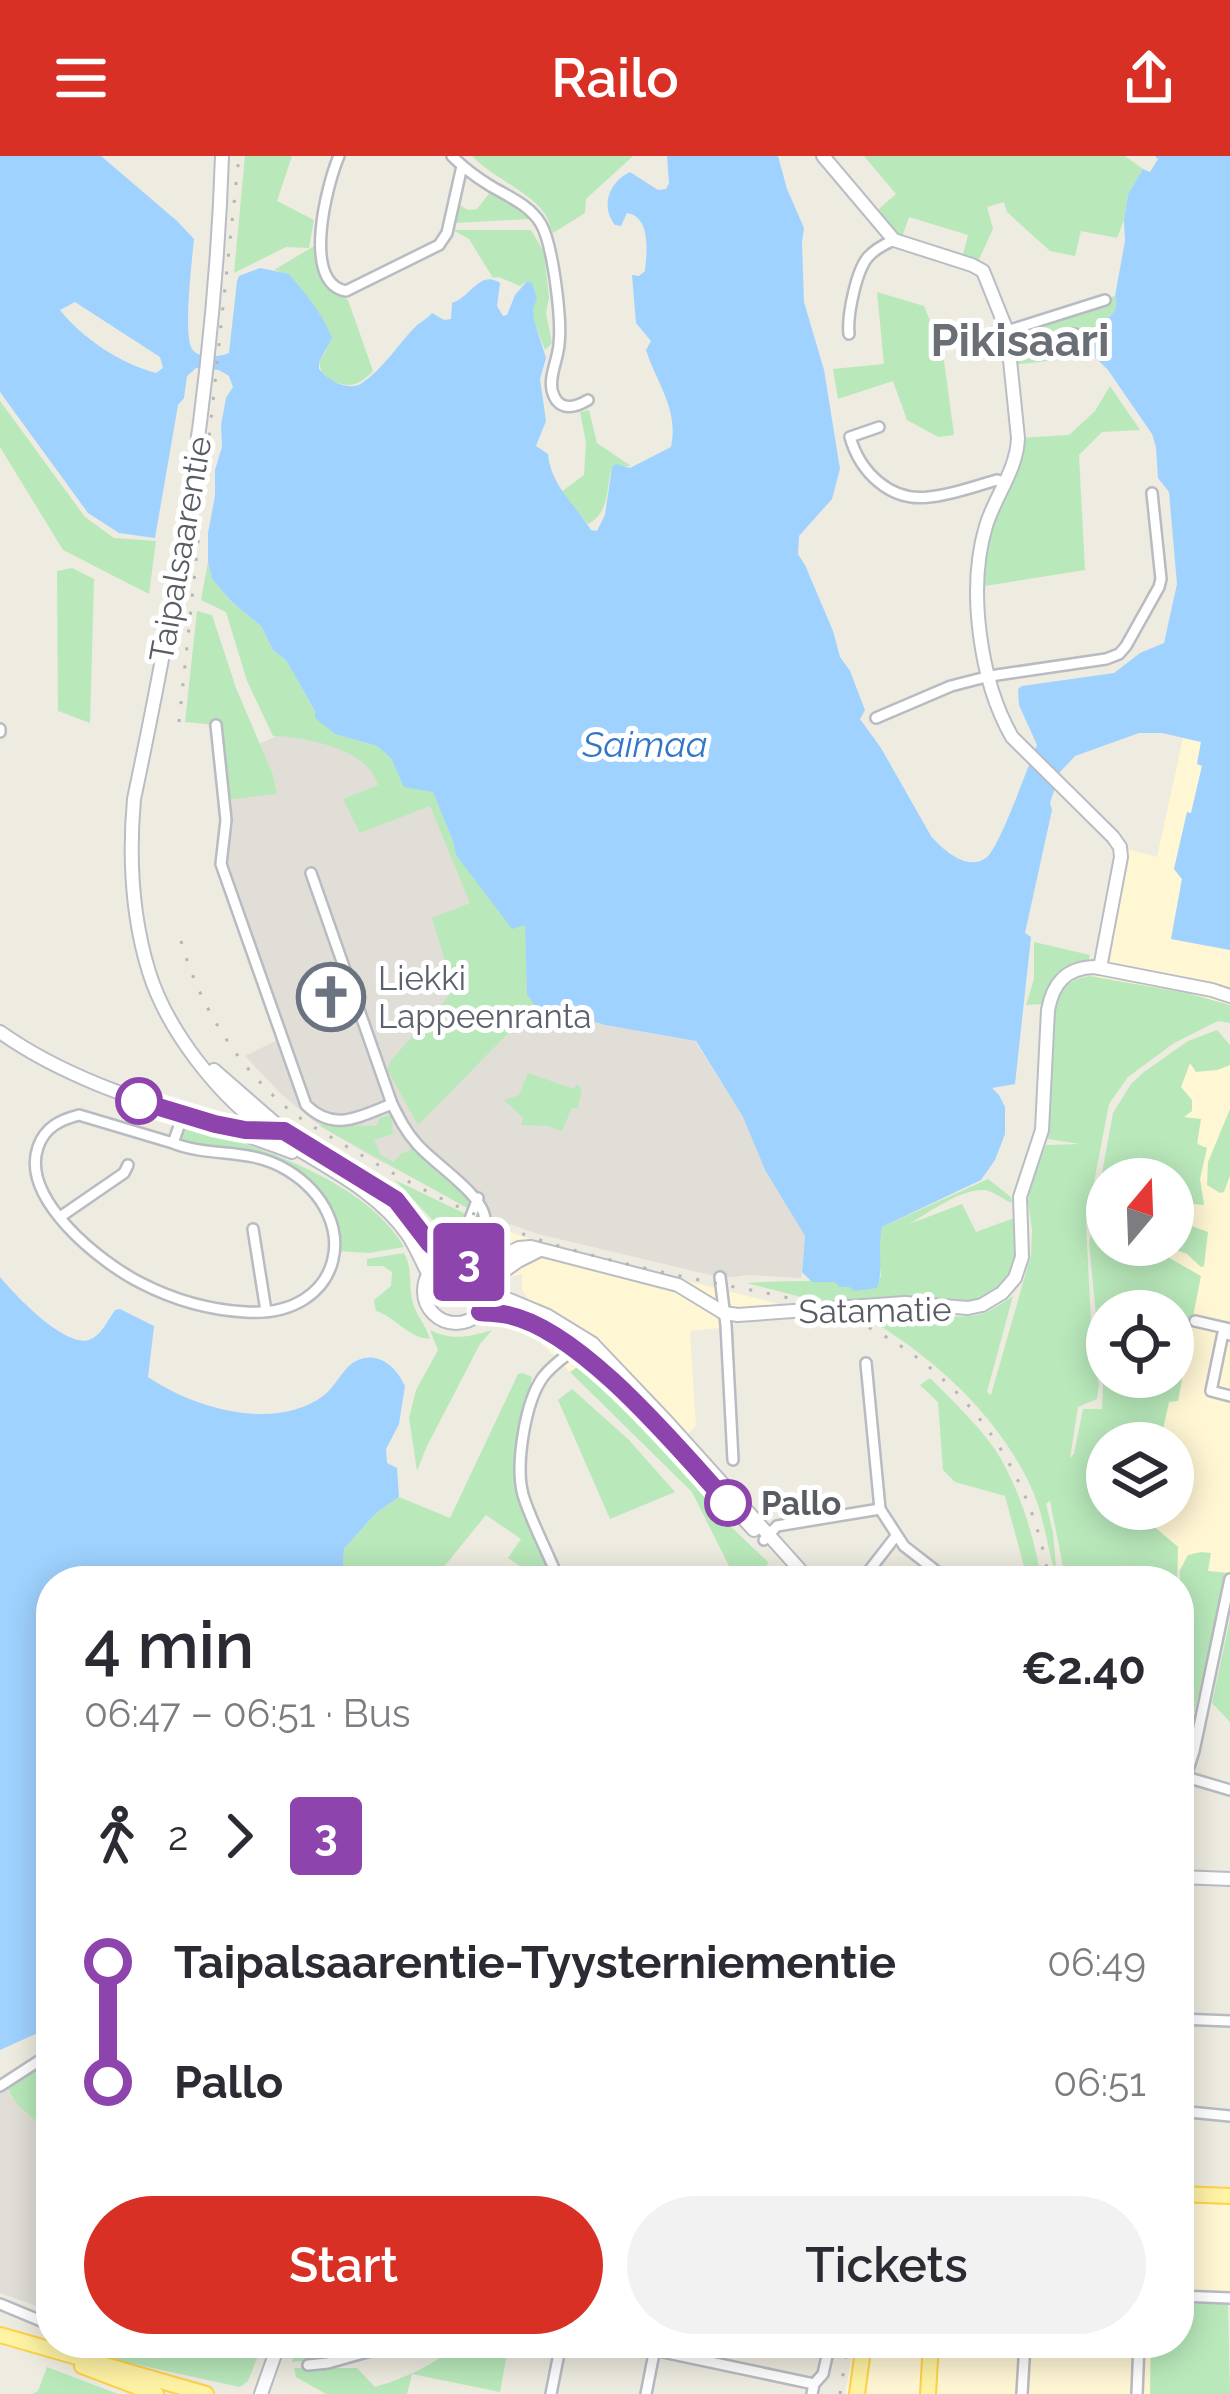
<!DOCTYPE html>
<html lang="en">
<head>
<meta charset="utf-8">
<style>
  body { margin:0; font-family:Raleway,sans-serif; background:#f2f2f3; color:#2b2b33; height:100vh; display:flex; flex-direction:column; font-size:45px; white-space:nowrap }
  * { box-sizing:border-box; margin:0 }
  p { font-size:39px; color:#7c7c81 }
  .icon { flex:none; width:66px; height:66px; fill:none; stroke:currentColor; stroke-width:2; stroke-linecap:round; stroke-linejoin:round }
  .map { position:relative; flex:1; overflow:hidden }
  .sheet { position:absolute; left:36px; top:1410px; width:1158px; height:792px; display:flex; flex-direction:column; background:#fff; border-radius:48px; box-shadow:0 6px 30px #0003 }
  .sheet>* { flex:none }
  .badge { padding:0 24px; border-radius:9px; font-size:42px; line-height:78px }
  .needle { width:78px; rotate:19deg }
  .buttons { position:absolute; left:1086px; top:1002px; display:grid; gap:24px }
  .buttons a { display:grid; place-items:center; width:108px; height:108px; border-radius:50%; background:#fff; box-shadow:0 6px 30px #0003; font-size:60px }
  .map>.badge { position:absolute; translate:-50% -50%; box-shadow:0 0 0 6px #fff }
  .legs { display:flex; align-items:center; gap:18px; height:132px; padding:0 48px; font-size:39px }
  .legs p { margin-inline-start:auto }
  .summary { display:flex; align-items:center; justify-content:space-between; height:204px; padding:0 48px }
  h1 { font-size:66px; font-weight:600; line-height:90px }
  .button { display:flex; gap:24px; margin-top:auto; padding:24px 48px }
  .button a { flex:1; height:138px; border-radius:72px; background:#d93025; color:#fff; font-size:48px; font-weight:600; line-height:138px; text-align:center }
  .button a+a { background:#f2f2f3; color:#2b2b33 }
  ul { padding:0 48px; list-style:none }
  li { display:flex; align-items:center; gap:42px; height:120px; font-size:45px }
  li i { display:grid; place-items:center; width:18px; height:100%; margin:0 15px; background:currentColor }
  li i::after { content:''; width:30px; height:30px; margin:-15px; border:9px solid; border-radius:50%; background:#fff }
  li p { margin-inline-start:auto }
  li:first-child i { background:linear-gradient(#0000 50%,currentColor 0) }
  li:last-child i { background:linear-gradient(currentColor 50%,#0000 0) }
  header { display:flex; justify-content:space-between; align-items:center; height:156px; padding:0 48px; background:#d93025; color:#fff; font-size:54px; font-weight:600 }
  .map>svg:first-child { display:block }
  .commercial { fill:#fff6d4 }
  .industrial { fill:#e1ded8 }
  .green { fill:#b9e9bb; fill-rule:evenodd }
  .water { fill:#9fd2ff; fill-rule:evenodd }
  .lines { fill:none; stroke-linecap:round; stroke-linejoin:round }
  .street-casing { stroke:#b8bbc1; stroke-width:14 }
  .secondary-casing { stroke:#b9bdc4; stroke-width:16 }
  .primary-casing { stroke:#ffd248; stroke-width:18 }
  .street { stroke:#fff; stroke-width:9 }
  .secondary { stroke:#fff; stroke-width:12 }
  .primary { stroke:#fff3a4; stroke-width:14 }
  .rail { stroke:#b4b5b6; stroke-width:3; stroke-dasharray:3 15; stroke-linecap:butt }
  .line-1-casing { stroke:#fff; stroke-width:27 }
  .line-1 { stroke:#8e44ad; stroke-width:18 }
  .stop-1-dot { fill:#fff; stroke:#8e44ad; stroke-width:6 }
  .labels { text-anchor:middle; stroke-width:10; stroke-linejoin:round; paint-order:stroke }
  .street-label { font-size:33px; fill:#595d63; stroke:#fff }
  .worship-label { font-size:33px; fill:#5b616d; stroke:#fff; text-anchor:start }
  .stop-label { font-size:33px; font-weight:bold; fill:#595d63; stroke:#fff; text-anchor:start }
  .water-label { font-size:36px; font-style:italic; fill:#3376c6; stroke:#fff }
  .district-label { font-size:45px; font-weight:bold; fill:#6a6f75; stroke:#fff }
</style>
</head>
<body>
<header><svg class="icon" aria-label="menu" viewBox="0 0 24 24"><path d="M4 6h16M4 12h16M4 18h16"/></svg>Railo<svg class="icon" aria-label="share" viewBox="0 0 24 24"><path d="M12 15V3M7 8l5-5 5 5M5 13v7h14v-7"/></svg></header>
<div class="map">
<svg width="1230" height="2238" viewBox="0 0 1230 2238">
  <rect width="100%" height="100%" fill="#eeebe0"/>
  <g class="commercial">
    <polygon points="1183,582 1201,586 1197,607 1202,609 1191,657 1187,657 1174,713 1182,723 1171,783 1230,794 1230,849 1188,837 1097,822 1120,711 1120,691 1157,701"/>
    <polygon points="1190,906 1217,914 1230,909 1230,1417 1207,1415 1188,1399 1180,1414 1178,1414 1178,1391 1151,1368 1158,1353 1173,1353 1173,1314 1188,1297 1173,1292 1173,1287 1160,1287 1169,1245 1178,1244 1189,1185 1182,1181 1182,1158 1149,1089 1163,1089 1185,1097 1185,1069 1173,1074 1173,1033 1181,1028 1184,1033 1181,1047 1204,1049 1200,1023 1201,991 1184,962 1181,931"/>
    <polygon points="466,1058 549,1091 772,1146 822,1161 733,1167 720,1172 690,1175 696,1270 670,1296 580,1210 570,1216 535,1181 539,1151 531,1147 522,1134 522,1118 505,1122 505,1130 459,1085"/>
    <polygon points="1179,2038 1230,2040 1230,2149 1179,2147"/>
    <polygon points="854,2187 1151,2187 1150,2238 845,2238"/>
  </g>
  <g class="industrial">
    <polygon points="315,562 433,635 577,860 605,869 695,885 743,961 765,1014 805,1080 801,1122 750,1119 723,1122 538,1078 490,1061 376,1003 320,970 282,939 245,900 282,882 221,708 224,644 273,619 259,588"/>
    <polygon points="0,1924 17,1948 38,1965 36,1957 38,1950 51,1944 51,2155 0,2137"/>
  </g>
  <g class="green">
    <polygon points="245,0 292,0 277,45 314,64 309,92 286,91 234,117"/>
    <path d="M472,0H633L586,43L585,57L553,77C550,71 549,64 545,58C529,35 493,22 472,0Z"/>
    <polygon points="864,0 1125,0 1143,13 1128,38 1124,64 1117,82 1081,75 1075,100 1050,95 1007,56 1004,46 987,51 993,73 976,110 961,106 968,79 909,61 900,87 872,59 896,38"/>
    <polygon points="491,35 531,63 455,67 458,48 468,54 477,53"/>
    <polygon points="453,74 531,74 544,96 549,142 546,157 552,187 545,194 534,165 527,125 520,130 499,121 493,122 469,83"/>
    <path d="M316,89L320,120L326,132L348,144L373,215C355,234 344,232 322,219L319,206L327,193C315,165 306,122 274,114Z"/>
    <polygon points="877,136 924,150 943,197 954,279 938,281 907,264 893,225 838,243 833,213 884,208"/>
    <path d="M1115,140C1121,157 1105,164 1093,173H1090L1091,192L1087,205L1077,202L1011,209L1007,175Z"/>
    <polygon points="1110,230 1140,274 1102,276 1079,299 1085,414 978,431 983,382 1018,282 1069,279 1095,255"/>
    <polygon points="0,245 85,361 114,382 156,385 149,438 63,394 0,291"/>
    <path d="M589,254L597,287L631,310L612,311C606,331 610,357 588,368L561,336L584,319L586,286L580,256Z"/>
    <path d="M208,406L212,423L232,446L261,470L273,494L286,504L315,555L316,562L335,578L377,590L433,635L453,685L456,699L525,769L527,838L535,850L418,969L387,913L392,903L454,834L432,762L470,747L430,650L360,677L343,643L378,629C368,593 306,581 273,580L247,525L226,456L201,444Z"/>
    <polygon points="72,412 94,423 90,567 58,555 57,415"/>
    <polygon points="197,455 212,459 236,532 273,619 277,638 224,644 216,569 185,566"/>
    <path d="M1034,786L1090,799L1088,806C1060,815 1052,819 1044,848L1026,849L1034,823Z"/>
    <path d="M1090,820L1187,837L1230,849V867L1218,865L1174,887L1128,921L1109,948L1086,1068L1093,1204L1099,1228L1097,1243L1078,1251L1070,1302L1074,1298L1083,1253H1102L1103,1230L1089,1088L1113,957L1131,928L1144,916L1188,885L1217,874L1230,889V909L1217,914L1196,916L1190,907L1181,931L1192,944V955L1184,961L1201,963L1197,988L1207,992L1200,1023L1204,1049L1180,1047L1184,1033L1181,1029L1173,1033V1023H1107V1089H1149L1153,1098L1159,1096L1201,1120L1191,1170L1182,1169V1182L1189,1184L1178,1245L1169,1246L1160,1287H1107V1353H1158L1151,1368L1178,1391L1177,1425H1066L1050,1345L1046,1348L1053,1377L1056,1409L1053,1410C1047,1387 1043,1360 1034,1338C1001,1261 935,1202 864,1160C898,1147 934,1163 970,1160C986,1159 1000,1149 1013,1140L987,1236L991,1239L1031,1099L1032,1074L1028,1045L1031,1029L1046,989L1080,988L1048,983L1055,854C1061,833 1068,823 1090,820ZM1107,1155H1173V1221H1107Z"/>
    <polygon points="528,917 574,933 576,928 582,933 578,952 572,952 562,975 548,970 521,969 523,962 504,944 519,939"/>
    <polygon points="1230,953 1230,1020 1224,1036 1220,1037 1207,1029 1208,1006"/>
    <path d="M391,959L393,978L374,984L381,999L394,1006L401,998L410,994L411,988L426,1007L466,1040L469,1044L467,1052L320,970L323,967C342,967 359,972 378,969L379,962Z"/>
    <path d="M182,968C253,989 365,1023 404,1091L369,1097L337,1095L339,1089L331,1064L286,1011L175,986Z"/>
    <path d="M988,1023L1011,1041L1012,1047C1003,1044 996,1036 985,1034C961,1032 930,1056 909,1068L962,1048L976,1076L1014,1062L1018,1101L1013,1113L1003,1129L989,1140L971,1147L889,1141L831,1145L801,1141L747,1127C792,1124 836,1126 881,1121L878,1086L882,1071Z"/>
    <polygon points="395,1024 466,1058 459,1085 440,1072"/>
    <polygon points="1186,1068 1208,1076 1204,1110 1201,1111 1187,1098 1163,1089 1173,1089 1173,1074"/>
    <path d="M404,1097C413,1113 408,1129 413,1147C416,1159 426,1169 430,1183C408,1182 397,1162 376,1155L374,1144L391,1130L392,1116L383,1110H367V1103Z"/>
    <path d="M430,1174C453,1185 469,1181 492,1174L480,1188L426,1292L417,1315L409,1262L416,1234L438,1194Z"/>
    <polygon points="580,1209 670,1296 703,1330 725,1365 769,1407 758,1418 730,1412 692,1336 570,1216"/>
    <polygon points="523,1217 532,1221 515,1309 515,1333 552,1425 523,1425 529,1416 508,1402 521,1383 486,1359 438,1418 444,1425 342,1425 344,1393 376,1357 399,1341 450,1362 518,1218"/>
    <path d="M930,1222C952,1244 976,1267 994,1292C1019,1329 1034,1381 1042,1425H1028L1005,1340L955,1326L943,1314L938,1246L920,1229Z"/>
    <polygon points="572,1233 629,1284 675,1336 610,1363 558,1244"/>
    <polygon points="1201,1396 1211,1397 1208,1415 1228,1417 1187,1586 1179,1610 1180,1414 1188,1399"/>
    <polygon points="1230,1463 1230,1566 1212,1547"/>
    <polygon points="51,1901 51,1944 38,1950 36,1957 39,1968 17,1948 8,1934 26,1915"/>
    <polygon points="1179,2147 1228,2148 1230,2238 1150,2238 1151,2187 1179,2187"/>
    <polygon points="144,2187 263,2187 248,2225 240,2231 116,2204 116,2197"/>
    <polygon points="296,2187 387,2187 332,2202 292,2206"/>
    <path d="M462,2187H509L500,2236L412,2218L407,2238H326L296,2221L294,2212H357L375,2231C407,2222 435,2207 462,2187Z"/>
    <polygon points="47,2211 118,2238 32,2238 38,2235"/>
  </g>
  <g class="water">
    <path d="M0,0H101L177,65L194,83C192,103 183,180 192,193C200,204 219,201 229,197L237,125L239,120L260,112L289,118C306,139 322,156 332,182L319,206V213C327,224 349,236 362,227C384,212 399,187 417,169C422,165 428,162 432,157L444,164L451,163L452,147C470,142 480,113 500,127L497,150L503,160L507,159L515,139L527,125L532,127L537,143L533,152L534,164L546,202L540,223L546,265L536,290L548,298C551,330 575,348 591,374L597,375L605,359L612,311L616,308L630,312L671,291C679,253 657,228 646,194L651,185L636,167L632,119L639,120L645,115C647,95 651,61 627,57L621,70L615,69C600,50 609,26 630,16L658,34L666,33L669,27L667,0H778L787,33L804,72L802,86L804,146L824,214L840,313L832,343L799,380L798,398L805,409L833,475L840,501L850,515L865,554L860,563L881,592L931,680C942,693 968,717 987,701C1001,688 1027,612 1037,589L1019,549L1018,533L1022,530L1114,517L1140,497L1164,487L1177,428L1169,336L1158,322L1156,291L1152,278L1108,214L1095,201L1093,173C1105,164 1121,157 1115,140L1125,85L1124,64L1128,38L1143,13L1150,16L1158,3L1155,0H1230V794L1171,783L1182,723L1174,713L1187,656L1191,657L1202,610L1197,608L1201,586L1162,577H1139L1075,600L1060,616L1050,647L1052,654L1025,777L1031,781L1015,928L992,932L999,939L1005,951V978L995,1004L981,1024L882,1071C877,1092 884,1112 877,1132L855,1135L849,1131H840L835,1126H812L802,1116L805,1080L765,1014L743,961L696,885L605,869L577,860L535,850L527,838L525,769L512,773L456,699L453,685L433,636L404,631L391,602L377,590L335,578L315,562V555L286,504L273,494L261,470L232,446L212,423L208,406V377L215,340V314L222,291L221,269L226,242L233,231L229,220L219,214L196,212L187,220L184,242L178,249L155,382L119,377L88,357L0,236ZM75,146L160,201L163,212L156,217C121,208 82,182 60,154Z"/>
    <path d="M0,1121C15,1139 64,1191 89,1184C101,1180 108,1164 115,1154L120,1153L154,1170L148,1221C193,1252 274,1276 323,1240C335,1232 342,1213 354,1206C378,1193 396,1211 405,1230L399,1268L386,1293L387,1307L397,1312L399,1341L376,1357L344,1393L342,1425H51V1871L0,1894Z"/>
  </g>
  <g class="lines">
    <g class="street-casing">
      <g id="street">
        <path d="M339,0C327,28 301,127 346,135L439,89L447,77L462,10"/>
        <path d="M452,0C463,11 476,21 489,29C507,40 530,49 541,68C553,89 562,164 559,188C558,204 549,219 552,234C557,255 573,253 588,244"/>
        <polyline points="1007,175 1105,144"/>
        <path d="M849,178C847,160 856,115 868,101C875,93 885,88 894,84"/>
        <polyline points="1031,191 1065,184 1078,186 1079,180 1075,178 1065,184"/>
        <path d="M879,271L850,281C860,316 890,346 929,341C952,339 975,330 997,324L1004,327"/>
        <polyline points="876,562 951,530 990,520 1106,503 1119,498 1126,490 1159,431 1161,423 1152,337"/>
        <path d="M216,569L226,664L221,708L306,949C335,977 360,960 392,948"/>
        <polyline points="0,573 0,576"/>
        <path d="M311,717L392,948C399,962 406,976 417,988C434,1008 483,1038 485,1063C486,1077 478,1095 473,1108"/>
        <path d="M173,987C210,1002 250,991 287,1014C366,1062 343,1162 246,1156C209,1154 174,1144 141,1127C101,1107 20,1043 38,991C45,971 60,964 79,959L173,987L183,959"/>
        <polyline points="60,1061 124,1017 128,1009"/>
        <polyline points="253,1073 266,1155"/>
        <polyline points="454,1104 478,1042"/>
        <polyline points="720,1121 726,1169 733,1304"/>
        <polyline points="1195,1165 1230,1173"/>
        <polyline points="1230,1179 1223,1177 1211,1235 1230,1240"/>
        <polyline points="866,1207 880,1353 904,1390 949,1425"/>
        <polyline points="764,1384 777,1370 880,1353"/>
        <path d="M559,1425C548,1396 532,1368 523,1339C515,1309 525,1246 543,1221C552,1209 566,1200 578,1190"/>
        <polyline points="861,1425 896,1380"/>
        <polyline points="1186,1621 1230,1634"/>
        <polyline points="1179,1642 1194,1595 1230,1423"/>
        <polyline points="1179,1863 1230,1865"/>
        <polyline points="0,1930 51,1897"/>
        <polyline points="1179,1955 1230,1960"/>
        <polyline points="1179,2140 1230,2142"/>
        <polyline points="0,2148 51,2169"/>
        <polyline points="102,2187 119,2187"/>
        <polyline points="620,2187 814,2228"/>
        <polyline points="308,2209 328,2207 399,2187"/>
        <polyline points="551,2238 561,2187"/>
        <polyline points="646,2238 656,2187"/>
        <polyline points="812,2238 814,2228 823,2218 830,2187"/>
        <polyline points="1022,2238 1025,2187"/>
        <polyline points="1137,2238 1139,2187"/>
      </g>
    </g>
    <g class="secondary-casing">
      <g id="secondary">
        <path d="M222,0C215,217 179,430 134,643C129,699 132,761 149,816C167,874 219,941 269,975C316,1007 375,1031 408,1079C416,1091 422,1106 429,1119"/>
        <path d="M823,0L894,84L972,109L983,115L1007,175L1018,282C1017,314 995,340 986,370C967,433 980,525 1012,581L1113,681L1120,691L1121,701L1100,812"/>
        <path d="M0,876C87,938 195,958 292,996"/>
        <polyline points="214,914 284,975 396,1044 429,1087 448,1104"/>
        <circle cx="456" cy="1135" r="32"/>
        <path d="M477,1112L519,1092L531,1091L678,1129L724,1157L738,1159L905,1147L968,1152L982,1149L1002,1137L1015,1122L1022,1101L1020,1041L1042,974L1048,854C1053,827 1066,812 1094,811L1212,834L1230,840"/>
        <polyline points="487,1127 518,1105 540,1094"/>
        <polyline points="488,1135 548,1160 592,1187 669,1268 810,1425"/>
        <path d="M480,1156C489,1157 499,1157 508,1159C587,1175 698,1315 754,1374"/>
        <polyline points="1179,1721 1230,1723"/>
        <polyline points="261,2238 279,2187"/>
      </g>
    </g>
    <g class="primary-casing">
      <g id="primary">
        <polyline points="1179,2038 1230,2040"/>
        <polyline points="0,2179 206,2238"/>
        <polyline points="82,2210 156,2238"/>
        <polyline points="857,2238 864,2187"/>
        <polyline points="928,2238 931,2187"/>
      </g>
    </g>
    <use href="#street" class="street"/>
    <use href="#secondary" class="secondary"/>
    <use href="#primary" class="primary"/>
    <g class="rail">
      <polyline points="179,566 239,0"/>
      <path d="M181,785C199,849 237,910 287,952C306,968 328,979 349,992C412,1029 476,1063 546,1086C604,1104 665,1117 724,1129C762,1136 803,1143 839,1158C953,1203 1031,1305 1049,1425"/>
      <polyline points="840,2238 848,2187"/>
    </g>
  </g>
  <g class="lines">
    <g class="line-1-casing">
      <path id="line-1" d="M139,945L215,968L245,974L284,975L396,1044L429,1087L448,1104C483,1103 497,1127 480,1156C489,1157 500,1157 508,1159C581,1174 678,1292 728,1347"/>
    </g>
    <use href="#line-1" class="line-1"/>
  </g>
  <defs>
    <g id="church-ring" transform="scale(3.45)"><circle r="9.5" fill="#fff" stroke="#6b7280" stroke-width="1.5"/><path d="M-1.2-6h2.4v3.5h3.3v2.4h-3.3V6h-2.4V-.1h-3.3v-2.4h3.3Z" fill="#6b7280"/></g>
  </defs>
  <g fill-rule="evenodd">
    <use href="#church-ring" x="331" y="841"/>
  </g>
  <g class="stop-1-dot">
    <circle cx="139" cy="945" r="21"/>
    <circle cx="728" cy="1347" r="21"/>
  </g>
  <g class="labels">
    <g class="street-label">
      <text transform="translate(180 393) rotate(-80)" y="12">Taipalsaarentie</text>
      <text transform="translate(875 1154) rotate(-1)" y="12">Satamatie</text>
    </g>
    <g class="worship-label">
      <text x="378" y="834">Liekki<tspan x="378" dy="38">Lappeenranta</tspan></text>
    </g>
    <g class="stop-label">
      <text x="761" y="1359">Pallo</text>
    </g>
    <g class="water-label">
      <text x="645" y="601">Saimaa</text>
    </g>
    <g class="district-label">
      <text x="1020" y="200">Pikisaari</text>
    </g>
  </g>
</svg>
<div class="buttons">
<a><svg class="needle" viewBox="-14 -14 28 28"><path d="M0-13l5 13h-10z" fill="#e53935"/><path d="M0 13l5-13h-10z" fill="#7c7c81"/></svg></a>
<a><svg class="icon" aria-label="locate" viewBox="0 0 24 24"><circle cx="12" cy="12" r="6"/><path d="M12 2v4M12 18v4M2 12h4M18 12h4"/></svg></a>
<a><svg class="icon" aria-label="layers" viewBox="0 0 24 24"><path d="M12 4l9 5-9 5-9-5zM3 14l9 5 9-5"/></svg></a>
</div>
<b class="badge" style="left:469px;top:1106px;background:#8e44ad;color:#fff">3</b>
<section class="sheet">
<div class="summary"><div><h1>4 min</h1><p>06:47 – 06:51 · Bus</p></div><b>€2.40</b></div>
<div class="legs"><svg class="icon" aria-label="walk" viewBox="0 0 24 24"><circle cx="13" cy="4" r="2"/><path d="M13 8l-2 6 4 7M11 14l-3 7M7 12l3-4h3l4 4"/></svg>2<svg class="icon" aria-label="forward" viewBox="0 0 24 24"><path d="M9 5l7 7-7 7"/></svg><b class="badge" style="background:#8e44ad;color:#fff">3</b></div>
<ul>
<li><i style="color:#8e44ad"></i><b>Taipalsaarentie-Tyysterniementie</b><p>06:49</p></li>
<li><i style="color:#8e44ad"></i><b>Pallo</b><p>06:51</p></li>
</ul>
<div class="button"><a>Start</a><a>Tickets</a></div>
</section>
</div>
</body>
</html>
